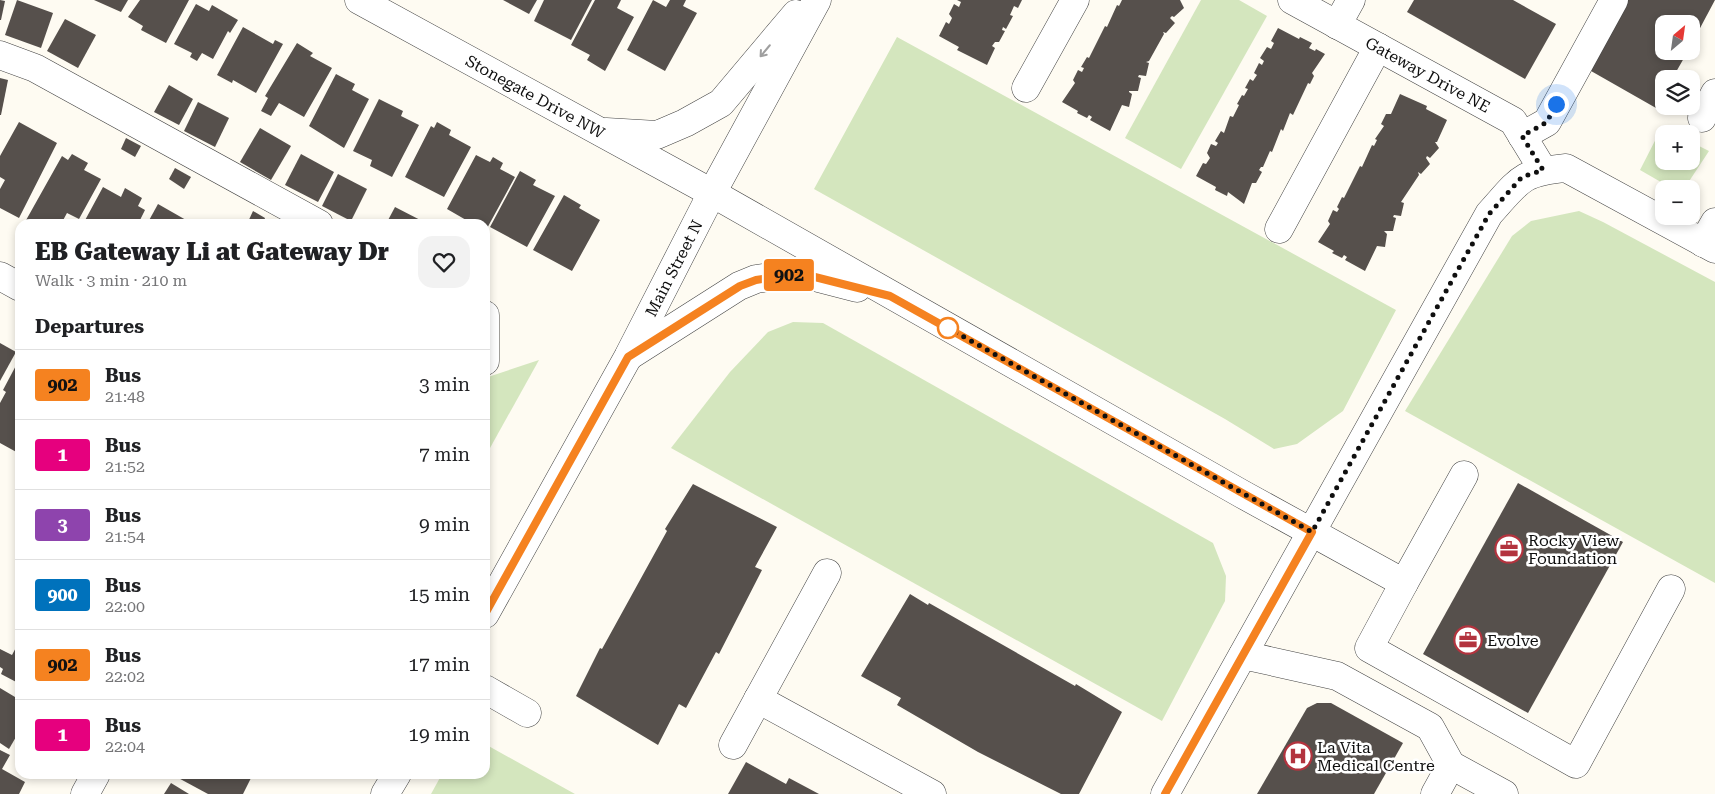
<!DOCTYPE html>
<html lang="en">
<head>
<meta charset="utf-8">
<style>
  body { margin:0; font-family:"Roboto Serif",serif; background:#f2f2f2; color:#202124; height:100vh; display:flex; flex-direction:column; font-size:19px; white-space:nowrap }
  * { box-sizing:border-box; margin:0 }
  p { font-size:16px; color:#757577 }
  .icon { flex:none; width:28px; height:28px; fill:none; stroke:currentColor; stroke-width:2; stroke-linecap:round; stroke-linejoin:round }
  .map { position:relative; flex:1; overflow:hidden }
  .side { position:absolute; left:15px; top:219px; width:475px; height:560px; display:flex; flex-direction:column; background:#fff; border-radius:15px; box-shadow:0 2px 8px #0003 }
  .side>* { flex:none }
  .badge { padding:0 10px; border-radius:4px; font-size:18px; line-height:32px }
  .needle { width:32px; rotate:29deg }
  .tools { position:absolute; left:1655px; top:15px; display:grid; gap:10px }
  .tools a { display:grid; place-items:center; width:45px; height:45px; border-radius:10px; background:#fff; box-shadow:0 2px 8px #0003; font-size:25px }
  .you { position:absolute; width:25px; height:25px; margin:-12px; border:4px solid #fff; border-radius:50%; background:#1a73e8; box-shadow:0 0 0 8px #1a73e833 }
  .map>.badge { position:absolute; translate:-50% -50%; box-shadow:0 0 0 2px #fff }
  h2 { padding:0 20px; font-size:19px; line-height:45px }
  .round { display:grid; place-items:center; flex:none; width:52px; height:52px; border-radius:15px; background:#f2f2f2 }
  .headline { display:flex; align-items:center; justify-content:space-between; height:85px; padding:0 20px }
  h1 { font-size:24px; font-weight:800; line-height:38px }
  ul { padding:0; list-style:none }
  li { display:flex; align-items:center; gap:15px; height:70px; padding:0 20px; border-top:1px solid #e0e0e0 }
  li div { flex:1 }
  li b { display:block; font-size:19px }
  li em { font-style:normal }
  li .badge { min-width:55px; font-weight:700; text-align:center }
  .map>svg:first-child { display:block }
  .green { fill:#d4e6be }
  .building { fill:#56504c }
  .lines { fill:none; stroke-linecap:round; stroke-linejoin:round }
  .minor-casing { stroke:#424242; stroke-width:29 }
  .minor { stroke:#fff; stroke-width:28 }
  .oneway { stroke:#9f9f9f }
  .line-casing { stroke:#fff; stroke-width:11 }
  .line { stroke:#f58220; stroke-width:8 }
  .walk { stroke:#0f0f0f; stroke-width:5; stroke-dasharray:0 9 }
  .stop-dot { fill:#fff; stroke:#f58220; stroke-width:2.5 }
  .labels { text-anchor:middle; stroke-width:5; stroke-linejoin:round; paint-order:stroke }
  .street-label { font-size:16px; fill:#0f0f0f; stroke:#fff }
  .poi-label { font-size:16px; fill:#0f0f0f; stroke:#fff; text-anchor:start }
</style>
</head>
<body>
<div class="map">
<svg width="1715" height="794" viewBox="0 0 1715 794">
  <rect width="100%" height="100%" fill="#fefbf2"/>
  <g class="green">
    <polygon points="1201,0 1239,0 1267,16 1181,169 1125,138"/>
    <polygon points="897,37 1396,310 1343,411 1297,444 1274,449 1225,419 814,189"/>
    <polygon points="1662,127 1676,134 1664,134 1664,161 1691,161 1691,142 1709,151 1684,189 1673,189 1640,170"/>
    <polygon points="1579,211 1603,222 1715,282 1715,583 1405,411 1512,236 1531,221"/>
    <polygon points="793,322 823,323 1213,543 1226,576 1225,601 1162,721 671,448 730,372 768,332"/>
    <polygon points="539,360 485,457 485,378"/>
    <polygon points="485,744 575,794 431,794 442,774 485,774"/>
  </g>
  <g class="building">
    <polygon points="0,0 5,1 1,20 0,20"/>
    <polygon points="17,0 53,13 41,48 5,35"/>
    <polygon points="94,0 128,0 121,12"/>
    <polygon points="140,0 189,0 166,43 141,30 143,26 128,17"/>
    <polygon points="503,0 537,0 529,14"/>
    <polygon points="544,0 592,0 571,40 534,21"/>
    <polygon points="595,0 621,0 617,8 634,17 605,71 587,60 590,55 571,45"/>
    <polygon points="653,0 666,7 670,0 686,0 683,6 697,13 665,71 627,50"/>
    <polygon points="957,0 1022,0 1018,8 1014,6 1010,15 1013,16 1006,29 1003,27 1002,30 1005,31 999,42 995,42 992,46 995,48 987,65 957,50 959,47 939,36 946,22 949,24 952,18 949,14 954,4 959,7 961,2"/>
    <polygon points="1122,0 1180,0 1184,8 1174,17 1172,16 1170,18 1175,23 1166,33 1163,32 1164,34 1149,61 1146,62 1149,63 1146,76 1139,75 1138,77 1141,78 1138,91 1129,91 1129,92 1132,94 1129,107 1122,105 1110,131 1090,120 1092,117 1089,115 1087,118 1077,113 1078,111 1062,102 1075,83 1073,80 1078,70 1082,72 1084,68 1081,67 1087,57 1089,58 1105,26 1107,27 1117,5 1119,6"/>
    <polygon points="1414,0 1513,0 1556,24 1525,79 1407,12"/>
    <polygon points="1622,0 1715,0 1691,45 1691,24 1664,24 1664,51 1688,51 1672,79 1664,79 1664,94 1656,108 1584,67"/>
    <polygon points="196,4 209,11 212,5 238,20 230,33 228,31 213,59 202,53 197,61 190,57 192,53 174,44"/>
    <polygon points="65,19 96,35 78,68 47,51"/>
    <polygon points="243,27 273,44 275,40 283,44 256,93 233,80 232,83 217,75"/>
    <polygon points="1278,28 1299,39 1300,37 1312,43 1309,48 1315,51 1316,49 1325,54 1312,73 1314,76 1310,84 1308,83 1293,115 1290,113 1283,131 1281,129 1272,152 1270,151 1263,167 1261,167 1259,170 1262,172 1256,183 1252,183 1244,204 1228,192 1227,196 1215,190 1216,187 1196,176 1203,163 1206,164 1210,158 1207,153 1211,144 1216,146 1218,143 1215,141 1221,131 1224,133 1230,116 1233,117 1239,105 1237,104 1242,95 1244,96 1248,89 1245,88 1250,79 1253,81 1257,75 1254,73 1259,63 1262,65 1264,61 1260,58 1267,47 1271,49 1274,43 1271,41"/>
    <polygon points="297,43 313,53 310,56 332,68 304,117 279,103 271,116 261,111 268,98 265,96"/>
    <polygon points="336,74 355,84 352,90 369,99 344,148 309,126"/>
    <polygon points="0,78 8,80 1,115 0,115"/>
    <polygon points="169,85 193,99 179,125 154,112"/>
    <polygon points="1400,94 1427,106 1426,109 1447,120 1437,142 1435,142 1439,148 1430,158 1427,156 1426,158 1430,164 1421,174 1418,172 1419,175 1401,202 1404,203 1401,216 1394,215 1393,217 1396,218 1393,231 1384,231 1387,234 1385,247 1377,246 1365,271 1345,260 1347,257 1344,255 1342,258 1332,253 1334,251 1318,242 1330,224 1328,221 1333,210 1337,212 1339,209 1337,207 1342,197 1344,198 1360,166 1362,167 1372,145 1374,146 1377,140 1375,139 1384,126 1381,124 1386,114 1391,114"/>
    <polygon points="379,99 403,111 401,116 419,125 392,177 370,166 372,160 353,151"/>
    <polygon points="198,102 229,118 215,147 184,131"/>
    <polygon points="19,122 57,143 19,218 0,208 0,189 5,180 0,177 0,156"/>
    <polygon points="437,122 451,130 449,135 471,147 444,197 405,177 431,126 434,128"/>
    <polygon points="260,128 291,146 271,180 240,162"/>
    <polygon points="126,138 141,146 135,157 121,149"/>
    <polygon points="72,154 88,163 84,170 101,179 79,219 67,213 61,224 25,222 62,156 68,160"/>
    <polygon points="301,154 334,172 318,202 285,185"/>
    <polygon points="476,155 490,162 493,157 503,163 500,169 515,177 485,232 485,224 473,224 447,209"/>
    <polygon points="175,168 191,177 184,189 169,179"/>
    <polygon points="520,171 536,180 533,185 555,196 527,247 490,227"/>
    <polygon points="338,174 367,189 351,221 322,206"/>
    <polygon points="103,187 121,197 125,188 142,198 138,206 145,210 138,224 83,224"/>
    <polygon points="564,195 581,205 579,208 600,220 572,271 533,250"/>
    <polygon points="158,204 193,224 147,224"/>
    <polygon points="395,207 428,224 386,224"/>
    <polygon points="253,211 265,218 263,224 247,224"/>
    <polygon points="0,343 16,352 0,381"/>
    <polygon points="20,358 20,454 0,443 0,403 6,392 3,390"/>
    <polygon points="1518,483 1623,542 1528,713 1423,654"/>
    <polygon points="693,484 777,527 755,567 762,570 719,654 716,652 686,708 679,704 658,745 576,696 600,648 602,649 667,531 665,529"/>
    <polygon points="910,594 928,605 929,603 1075,686 1076,684 1122,712 1079,794 1061,794 978,752 897,705 901,698 861,676"/>
    <polygon points="20,640 20,684 1,674 3,669 0,667 0,649 12,655"/>
    <polygon points="0,688 20,700 20,730 9,749 0,743"/>
    <polygon points="1317,703 1331,703 1403,743 1374,794 1257,794 1307,708"/>
    <polygon points="0,750 10,755 2,769 25,782 19,794 0,794"/>
    <polygon points="746,762 786,784 789,778 819,794 728,794"/>
    <polygon points="171,774 253,774 243,794 208,794"/>
    <polygon points="171,783 189,794 164,794"/>
  </g>
  <g class="lines">
    <g class="minor-casing">
      <g id="minor">
        <path id="s1" d="M359,0L712,193L1242,494L1404,583L1464,475"/>
        <path id="s2" d="M1292,0L1513,121L1543,170"/>
        <polyline points="1337,25 1351,0"/>
        <polyline points="0,55 35,68 319,224"/>
        <polyline points="1026,88 1075,0"/>
        <polyline points="1702,118 1715,93"/>
        <polyline points="606,132 657,135 685,123 721,103 796,14"/>
        <polyline points="1522,136 1547,122 1614,0"/>
        <polyline points="1279,229 1378,47"/>
        <polyline points="1703,243 1715,222"/>
        <polyline points="0,276 20,287"/>
        <polyline points="485,315 485,361"/>
        <polyline points="629,356 739,286 756,279 799,273 857,288"/>
        <polyline points="1404,583 1369,648 1576,764 1671,589"/>
        <path id="s3" d="M485,614L628,357L712,193L817,0"/>
        <polyline points="1243,655 1337,676 1430,727 1451,765 1504,794"/>
        <polyline points="485,689 527,713"/>
        <polyline points="758,699 932,794"/>
        <polyline points="733,745 827,573"/>
        <polyline points="85,794 96,774"/>
        <polyline points="385,794 397,774"/>
        <path d="M1165,794L1489,214C1519,181 1520,172 1566,168L1715,249"/>
        <polyline points="1435,794 1451,765"/>
      </g>
    </g>
    <use href="#minor" class="minor"/>
  </g>
  <defs><path id="oneway-shaft" d="M-6 0H5M1.5-3L5.5 0L1.5 3" fill="none" stroke-width="1.6" stroke-linecap="round" stroke-linejoin="round" transform="scale(1.25)"/></defs>
  <use class="oneway" href="#oneway-shaft" transform="translate(765 51) rotate(130)"/>
  <g class="lines">
    <g class="line-casing">
      <polyline id="line" points="485,614 628,357 740,286 756,280 799,273 890,296 1312,532 1165,794"/>
    </g>
    <use href="#line" class="line"/>
    <polyline class="walk" points="948,328 1312,532 1489,214 1522,177 1543,170 1522,136 1547,122 1556,104"/>
  </g>
  <defs>
    <g id="office-ring" transform="scale(1.4375)"><circle r="9.5" fill="#fff" stroke="#b3333e" stroke-width="1.5"/><path d="M-6-3h4V-5.5h4V-3h4V5H-6ZM-1-4.5V-3h2v-1.5ZM-6 0V1H6V0Z" fill="#b3333e"/></g>
    <g id="hospital-ring" transform="scale(1.4375)"><circle r="9.5" fill="#fff" stroke="#b3333e" stroke-width="1.5"/><path d="M-5-5h3v3.5h4V-5h3V5h-3V1.5h-4V5h-3Z" fill="#b3333e"/></g>
  </defs>
  <g fill-rule="evenodd">
    <use href="#office-ring" x="1509" y="549"/>
    <use href="#office-ring" x="1468" y="640"/>
    <use href="#hospital-ring" x="1298" y="756"/>
  </g>
  <circle class="stop-dot" cx="948" cy="328" r="10"/>
  <g class="labels">
    <g class="street-label">
      <text dy="6" stroke="none"><textPath href="#s2" startOffset="155">Gateway Drive NE</textPath></text>
      <text dy="6" stroke="none"><textPath href="#s1" startOffset="201">Stonegate Drive NW</textPath></text>
      <text dy="6" stroke="none"><textPath href="#s3" startOffset="394">Main Street N</textPath></text>
    </g>
    <g class="poi-label">
      <text x="1528" y="546">Rocky View<tspan x="1528" dy="18">Foundation</tspan></text>
      <text x="1487" y="646">Evolve</text>
      <text x="1317" y="753">La Vita<tspan x="1317" dy="18">Medical Centre</tspan></text>
    </g>
  </g>
</svg>
<div class="tools">
<a><svg class="needle" viewBox="-14 -14 28 28"><path d="M0-13l5 13h-10z" fill="#e53935"/><path d="M0 13l5-13h-10z" fill="#757577"/></svg></a>
<a><svg class="icon" aria-label="layers" viewBox="0 0 24 24"><path d="M12 4l9 5-9 5-9-5zM3 14l9 5 9-5"/></svg></a>
<a>+</a>
<a>−</a>
</div>
<div class="you" style="left:1556px;top:104px"></div>
<b class="badge" style="left:789px;top:275px;background:#f58220;color:#111">902</b>
<section class="side">
<div class="headline"><div><h1>EB Gateway Li at Gateway Dr</h1><p>Walk · 3 min · 210 m</p></div><a class="round"><svg class="icon" aria-label="heart" viewBox="0 0 24 24"><path d="M12 20l-8-8c-3-5 5-10 8-4 3-6 11-1 8 4z"/></svg></a></div>
<h2>Departures</h2>
<ul>
<li><span class="badge" style="background:#f58220;color:#111">902</span><div><b>Bus</b><p>21:48</p></div><em>3 min</em></li>
<li><span class="badge" style="background:#e6007e;color:#fff">1</span><div><b>Bus</b><p>21:52</p></div><em>7 min</em></li>
<li><span class="badge" style="background:#8e44ad;color:#fff">3</span><div><b>Bus</b><p>21:54</p></div><em>9 min</em></li>
<li><span class="badge" style="background:#0072bc;color:#fff">900</span><div><b>Bus</b><p>22:00</p></div><em>15 min</em></li>
<li><span class="badge" style="background:#f58220;color:#111">902</span><div><b>Bus</b><p>22:02</p></div><em>17 min</em></li>
<li><span class="badge" style="background:#e6007e;color:#fff">1</span><div><b>Bus</b><p>22:04</p></div><em>19 min</em></li>
</ul>
</section>
</div>
</body>
</html>
